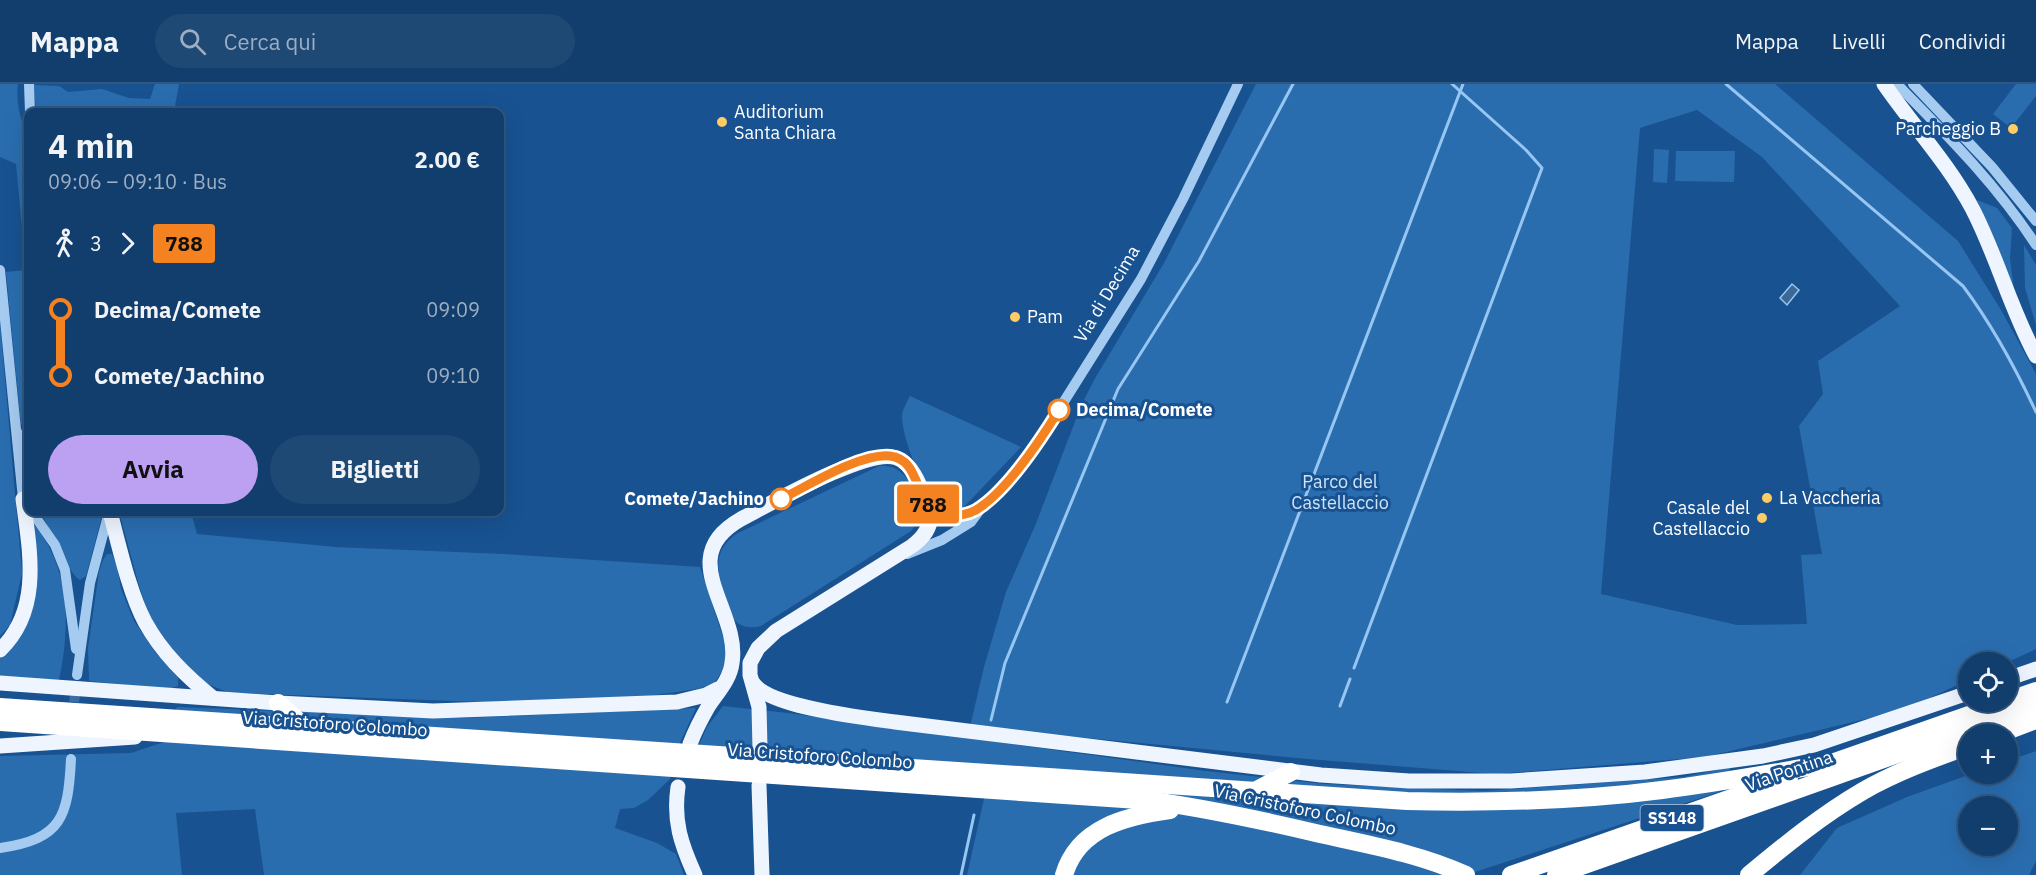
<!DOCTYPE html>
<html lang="it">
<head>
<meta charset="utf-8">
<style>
  body { margin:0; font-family:"IBM Plex Sans",sans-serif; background:#1f4975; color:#f1f3f6; height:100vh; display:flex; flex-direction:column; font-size:22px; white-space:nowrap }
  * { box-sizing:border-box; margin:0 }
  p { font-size:20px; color:#9caec2 }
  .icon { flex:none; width:33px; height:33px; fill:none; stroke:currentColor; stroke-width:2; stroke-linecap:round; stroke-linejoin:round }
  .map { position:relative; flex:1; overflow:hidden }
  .panel { position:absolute; left:24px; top:24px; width:480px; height:408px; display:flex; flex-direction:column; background:#123e6d; border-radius:12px; box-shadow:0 6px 24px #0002,0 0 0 2px #315780 }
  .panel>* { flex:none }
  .badge { padding:0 12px; border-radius:4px; font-size:21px; line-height:39px }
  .tools { position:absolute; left:1958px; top:568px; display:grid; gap:12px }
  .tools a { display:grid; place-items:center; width:60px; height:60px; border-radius:50%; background:#123e6d; box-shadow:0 6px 24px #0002,0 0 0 2px #315780; font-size:30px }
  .map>.badge { position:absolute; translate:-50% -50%; box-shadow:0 0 0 3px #fff }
  .legs { display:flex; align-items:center; gap:9px; height:66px; padding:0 24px; font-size:20px }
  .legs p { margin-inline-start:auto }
  .overview { display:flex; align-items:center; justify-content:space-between; height:102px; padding:0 24px }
  h1 { font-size:33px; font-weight:800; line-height:45px }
  .primary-button { display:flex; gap:12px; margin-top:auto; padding:12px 24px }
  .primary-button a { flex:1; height:69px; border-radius:36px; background:#bca0f2; color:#111; font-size:24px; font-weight:800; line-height:69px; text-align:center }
  .primary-button a+a { background:#1f4975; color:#f1f3f6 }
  ul { padding:0 24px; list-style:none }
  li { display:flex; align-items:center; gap:21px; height:66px; font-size:22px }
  li i { display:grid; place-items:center; width:9px; height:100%; margin:0 8px; background:currentColor }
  li i::after { content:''; width:15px; height:15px; margin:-8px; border:4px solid; border-radius:50%; background:#123e6d }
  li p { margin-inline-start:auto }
  li:first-child i { background:linear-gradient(#0000 50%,currentColor 0) }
  li:last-child i { background:linear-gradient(currentColor 50%,#0000 0) }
  header { display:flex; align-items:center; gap:36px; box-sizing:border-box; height:84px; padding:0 30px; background:#123e6d; border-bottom:2px solid #315780 }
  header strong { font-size:28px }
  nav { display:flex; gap:33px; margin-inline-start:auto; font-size:21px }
  .search { width:420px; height:54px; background:#1f4975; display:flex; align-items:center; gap:15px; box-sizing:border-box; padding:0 21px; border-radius:33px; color:#9caec2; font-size:22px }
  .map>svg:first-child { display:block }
  .green { fill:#2a6daf; fill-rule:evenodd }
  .water { fill:#3d6794; stroke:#98c6f2; stroke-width:1.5 }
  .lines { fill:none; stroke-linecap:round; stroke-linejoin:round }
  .stream { stroke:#98c6f2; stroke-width:3 }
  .minor-tunnel { stroke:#3b6ca2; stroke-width:10; stroke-dasharray:10 5; stroke-linecap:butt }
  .minor { stroke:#a6cbf0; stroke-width:10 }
  .major { stroke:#eef5ff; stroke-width:15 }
  .highway { stroke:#fff; stroke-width:18 }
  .line-1-casing { stroke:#fff; stroke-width:14 }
  .line-1 { stroke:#f58220; stroke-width:9 }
  .poi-dot { fill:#ffcb64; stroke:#185291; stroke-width:2 }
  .stop-1-dot { fill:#fff; stroke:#f58220; stroke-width:3 }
  .labels { text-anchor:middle; stroke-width:6; stroke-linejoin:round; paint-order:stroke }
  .shield { fill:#185291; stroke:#bacbde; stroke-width:1.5 }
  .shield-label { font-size:16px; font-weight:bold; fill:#fff }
  .poi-label { font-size:18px; fill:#fff; stroke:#185291; text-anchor:start }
  .street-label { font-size:18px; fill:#fff; stroke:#185291 }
  .stop-label { font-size:18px; font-weight:bold; fill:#fff; stroke:#185291; text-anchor:start }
  .park-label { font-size:18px; fill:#cce4fb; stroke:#185291 }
</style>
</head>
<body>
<header>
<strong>Mappa</strong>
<div class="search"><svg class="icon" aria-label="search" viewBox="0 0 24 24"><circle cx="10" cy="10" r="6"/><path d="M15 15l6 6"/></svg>Cerca qui</div>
<nav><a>Mappa</a><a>Livelli</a><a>Condividi</a></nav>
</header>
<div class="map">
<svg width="2036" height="791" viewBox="0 0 2036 791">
  <rect width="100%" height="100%" fill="#185291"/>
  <g class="green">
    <path d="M0,0H18C14,25 28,48 28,72C31,159 28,246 28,333L21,341L6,188L26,186L16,80L0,73Z"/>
    <polygon points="155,0 179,0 174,28 36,28 34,1 59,2 68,8 102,5 129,14 150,15"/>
    <path d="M1256,0H1775L1958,157L2001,226L2036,290V565L2006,579H1968V596L1904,626L1705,673L1495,690L1308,675L970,643L984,583L1006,508L1035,442L1081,322L1094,296L1164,179ZM1697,26L1762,73L1900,222L1818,277L1823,310L1799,342L1822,470L1801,471L1807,540L1737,541L1601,510L1640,44Z"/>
    <polygon points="2016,0 2036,0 2036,12 2011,44 1993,30"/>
    <polygon points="1654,65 1669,66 1667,99 1653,98"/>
    <polygon points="1676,67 1735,67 1734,98 1675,97"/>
    <polygon points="1977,116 1997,124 2012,144 2010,175 2014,205"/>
    <polygon points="2024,161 2036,181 2036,241 2025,204"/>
    <polygon points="0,238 22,489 10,541 0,552"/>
    <path d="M910,312L1021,363L963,424C956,426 947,428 941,423C924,410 902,354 902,333C902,326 907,318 910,312Z"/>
    <polygon points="28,356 28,412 23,366"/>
    <path d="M879,382C906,379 919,410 923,432L911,447L761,542C754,544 746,544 739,540C727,532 715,488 719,474C721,464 729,454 738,449Z"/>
    <path d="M40,428H103L86,492L80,496C69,491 49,441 40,428Z"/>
    <polygon points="119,428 191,428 197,450 335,463 504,470 700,483 725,559 727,579 714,600 697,605 648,612 484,618 230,609 200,597 173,571 151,537 140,505"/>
    <path d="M32,438C70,482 71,541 59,596L0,593V571L28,535L36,509Z"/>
    <polygon points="107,470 112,470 117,482 121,505 134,537 155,568 178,594 178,602 169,605 89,597 88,564 99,488 103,476"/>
    <polygon points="723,622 788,629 1206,687 1325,700 1483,707 1684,693 1731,683 1719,708 1466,791 967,791 988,697 692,677 707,643"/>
    <polygon points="177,623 465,634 696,624 680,659 670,695 648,716 634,724 620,725 615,744 657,759 676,770 684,791 264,791 255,725 176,729 182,791 0,791 0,672 131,669 164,658"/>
    <path d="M2036,667V777L2029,791H1800L1837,744L1907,713L1971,690H2007V677ZM1968,723H2007V762H1968Z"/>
  </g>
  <polygon class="water" points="1792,200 1799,206 1787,221 1780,214"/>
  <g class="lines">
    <g class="stream">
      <path d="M1726,0L1963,202C1993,242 2015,283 2036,328"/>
      <polyline points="1354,584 1542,84 1526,66 1452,0"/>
      <polyline points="1227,618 1463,0"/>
      <polyline points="1340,622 1350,595"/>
      <polyline points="991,636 1005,579 1118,305 1199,177 1293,0"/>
      <polyline points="961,791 974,731"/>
    </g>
    <polyline class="minor-tunnel" points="73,633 76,597"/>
    <g class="minor">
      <polyline points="29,0 30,28"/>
      <path d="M1897,0C1947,51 1997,101 2036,161"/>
      <polyline points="1913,0 1992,83 2036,137"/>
      <polyline points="0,186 23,415 27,420"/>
      <polyline points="19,362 28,344"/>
      <path d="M928,420C948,436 960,434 982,423"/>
      <polyline points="32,428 55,461 65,486 76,565"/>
      <polyline points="907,470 942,456 971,438 982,423 1018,384 1041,354 1141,195 1183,115 1238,0"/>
      <polyline points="77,591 90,499 109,428"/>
      <path d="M0,764C62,755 68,733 71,675"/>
    </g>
    <g class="major">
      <path d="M1884,0C1913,42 1948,79 1972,124C1997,172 2010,224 2036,272"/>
      <path d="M110,428C119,461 129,508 145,538C162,569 186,592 213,614"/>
      <path d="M0,566C42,526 30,468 23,415"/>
      <polyline points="2007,595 2036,585"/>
      <polyline points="0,599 278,619 433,627 677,618 706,611 718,605"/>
      <path d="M753,599C769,623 865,634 895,638L1321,691L1409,697H1511L1645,688L1763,672L1814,661L1968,609"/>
      <path d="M690,660C695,647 701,635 708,623C717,609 730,596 732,579C741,526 672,474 741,435C770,420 869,363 897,374C913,380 921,404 927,419C935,437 927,451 912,462L776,547L758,564L750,579V591L759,623L760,664"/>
      <polyline points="0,662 135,653"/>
      <polyline points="759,701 762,791"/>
      <path d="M678,703C673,737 681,760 695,791"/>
    </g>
    <g class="highway">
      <polyline points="2007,617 2036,607"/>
      <polyline points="278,619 306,644"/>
      <path d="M0,623L1407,717C1492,719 1577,717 1662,706C1719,699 1776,688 1833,679"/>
      <path d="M0,638L1153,717C1209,725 1265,737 1320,750C1370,761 1420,770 1466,791"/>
      <polyline points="1996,651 2036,636"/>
      <polyline points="1823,682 2006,618"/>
      <polyline points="1255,707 1291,688"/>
      <path d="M1064,791C1078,743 1127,732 1170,726"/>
      <polyline points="1511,791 1789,694"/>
      <polyline points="1556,791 2036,621"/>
      <path d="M1749,791C1785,761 1822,731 1863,707C1896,688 1932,675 1968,662"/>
    </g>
  </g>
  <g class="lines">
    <g class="line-1-casing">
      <path id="line-1" d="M781,415C808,402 860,369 890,372C916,375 915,405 928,420C941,436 967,434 982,422C1010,402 1041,355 1059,326"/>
    </g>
    <use href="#line-1" class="line-1"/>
  </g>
  <g class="poi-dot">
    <circle cx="722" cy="38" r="6"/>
    <circle cx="2013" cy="45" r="6"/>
    <circle cx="1015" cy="233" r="6"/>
    <circle cx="1767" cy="414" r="6"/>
    <circle cx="1762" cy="434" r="6"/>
  </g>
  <g class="stop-1-dot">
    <circle cx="1059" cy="326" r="10"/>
    <circle cx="781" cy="415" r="10"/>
  </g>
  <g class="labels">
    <rect class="shield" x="1640.5" y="721" width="63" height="26" rx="4.5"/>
    <g class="shield-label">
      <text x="1672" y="740">SS148</text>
    </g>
    <g class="poi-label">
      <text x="734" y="34">Auditorium<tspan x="734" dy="21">Santa Chiara</tspan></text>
      <text x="2001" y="51" text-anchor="end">Parcheggio B</text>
      <text x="1027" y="239">Pam</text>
      <text x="1779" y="420">La Vaccheria</text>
      <text x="1750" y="430" text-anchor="end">Casale del<tspan x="1750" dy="21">Castellaccio</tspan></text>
    </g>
    <g class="street-label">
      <text transform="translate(1107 210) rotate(-59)" y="6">Via di Decima</text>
      <text transform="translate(335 640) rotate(4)" y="6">Via Cristoforo Colombo</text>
      <text transform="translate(820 672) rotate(4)" y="6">Via Cristoforo Colombo</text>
      <text transform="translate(1789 687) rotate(-19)" y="6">Via Pontina</text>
      <text transform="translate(1305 726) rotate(12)" y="6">Via Cristoforo Colombo</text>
    </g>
    <g class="stop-label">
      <text x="1076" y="332">Decima/Comete</text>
      <text x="764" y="421" text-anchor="end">Comete/Jachino</text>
    </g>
    <g class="park-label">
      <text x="1340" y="404">Parco del<tspan x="1340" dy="21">Castellaccio</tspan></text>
    </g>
  </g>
</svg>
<div class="tools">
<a><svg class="icon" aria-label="locate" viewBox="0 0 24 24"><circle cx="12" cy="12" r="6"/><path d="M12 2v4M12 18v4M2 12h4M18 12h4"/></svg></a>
<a>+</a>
<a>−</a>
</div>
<b class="badge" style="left:928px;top:420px;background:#f58220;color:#111">788</b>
<section class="panel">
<div class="overview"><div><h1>4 min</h1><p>09:06 – 09:10 · Bus</p></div><b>2.00 €</b></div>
<div class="legs"><svg class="icon" aria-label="walk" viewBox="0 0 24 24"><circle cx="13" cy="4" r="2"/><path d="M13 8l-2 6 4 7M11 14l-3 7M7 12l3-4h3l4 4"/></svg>3<svg class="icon" aria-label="forward" viewBox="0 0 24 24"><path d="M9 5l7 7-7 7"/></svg><b class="badge" style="background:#f58220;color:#111">788</b></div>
<ul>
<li><i style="color:#f58220"></i><b>Decima/Comete</b><p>09:09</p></li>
<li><i style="color:#f58220"></i><b>Comete/Jachino</b><p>09:10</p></li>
</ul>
<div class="primary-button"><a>Avvia</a><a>Biglietti</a></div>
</section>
</div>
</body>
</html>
